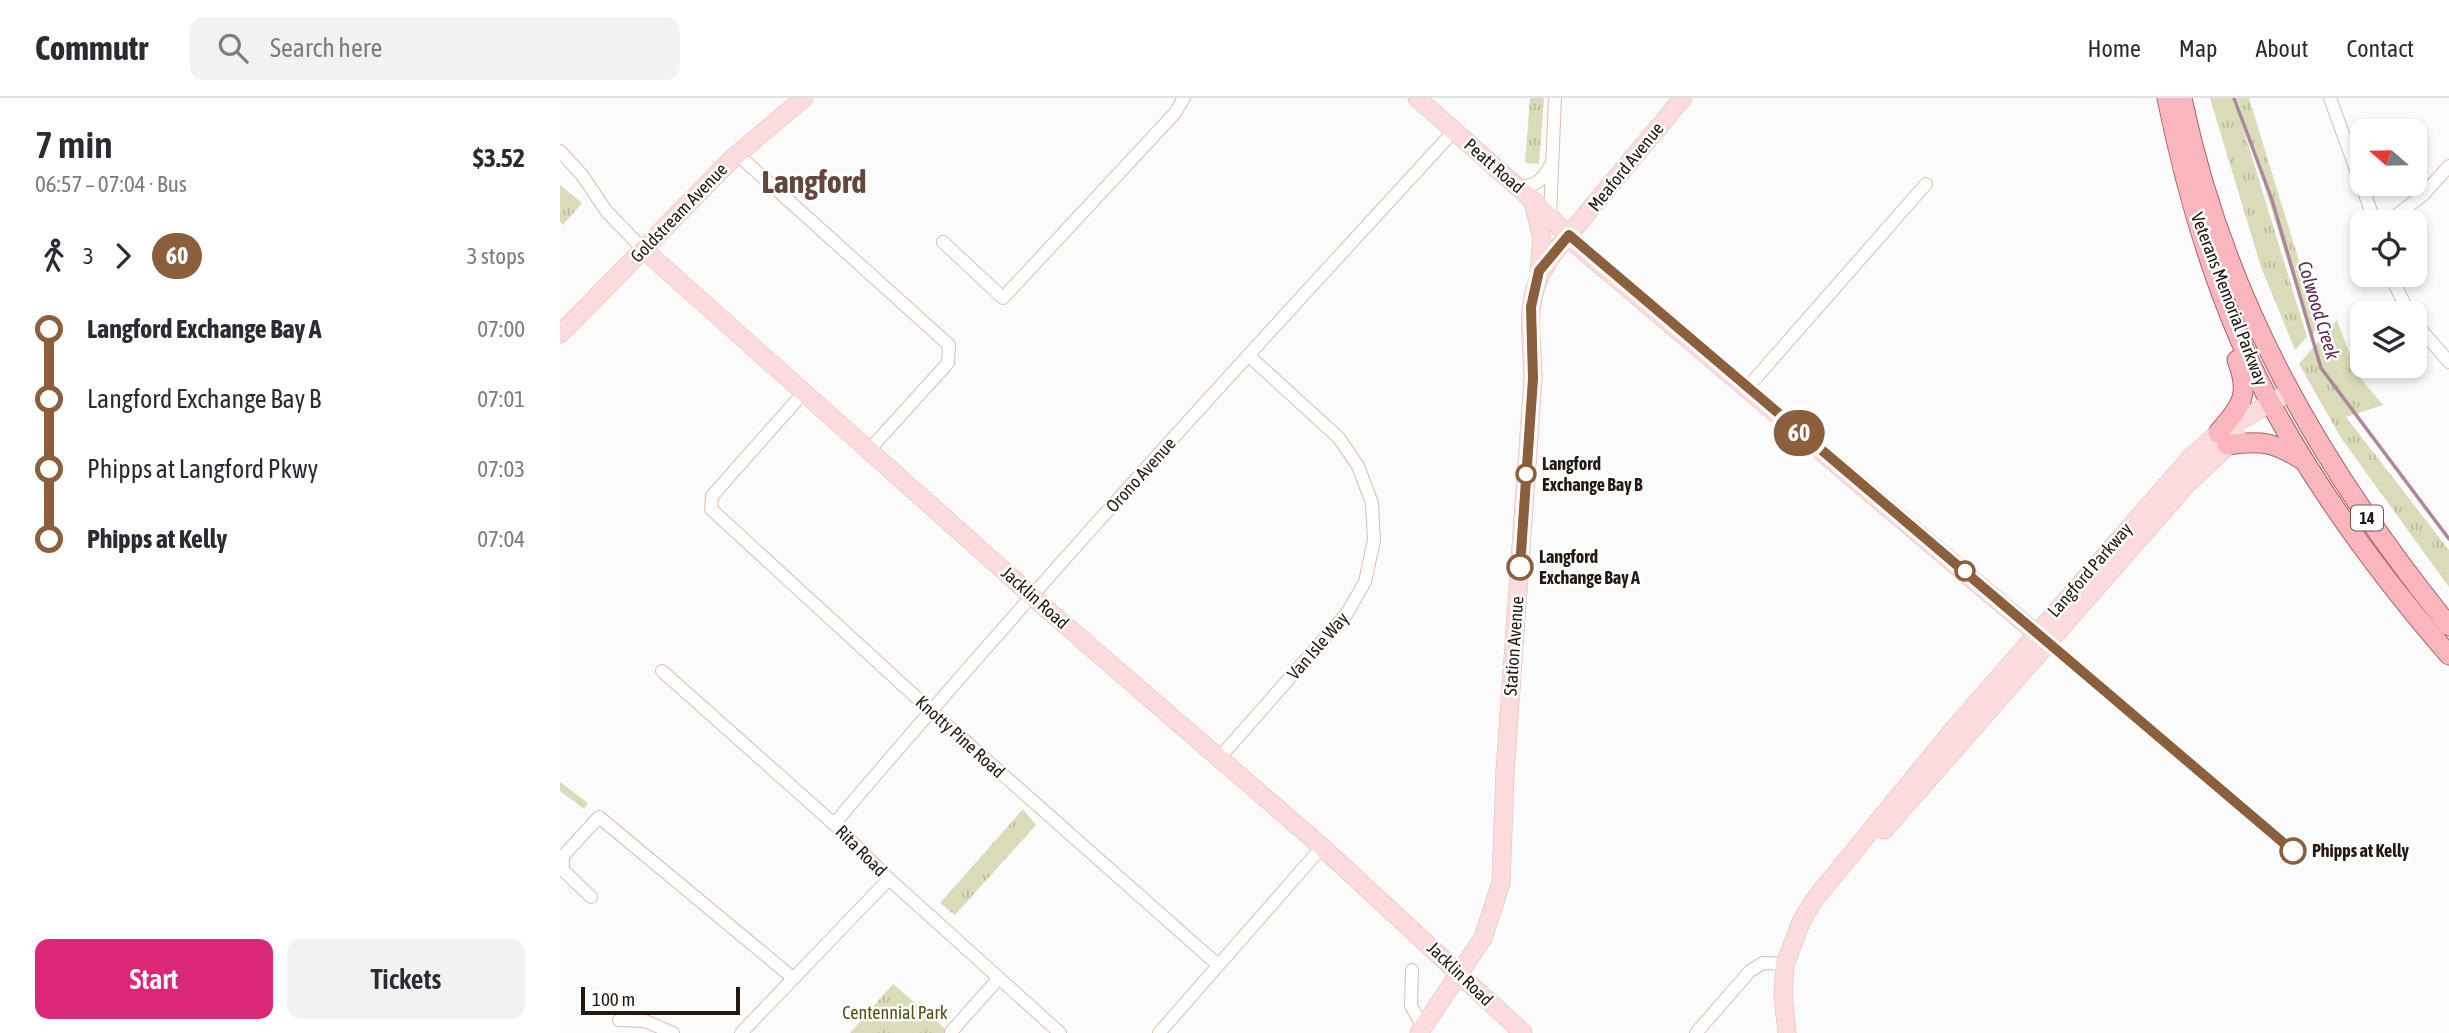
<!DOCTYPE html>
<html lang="en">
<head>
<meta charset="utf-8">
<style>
  body { margin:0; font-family:"Asap Condensed",sans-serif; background:#f2f2f3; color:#2b2b33; height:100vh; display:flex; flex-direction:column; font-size:26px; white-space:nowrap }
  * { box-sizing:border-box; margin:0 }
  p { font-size:23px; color:#7c7c81 }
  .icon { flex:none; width:38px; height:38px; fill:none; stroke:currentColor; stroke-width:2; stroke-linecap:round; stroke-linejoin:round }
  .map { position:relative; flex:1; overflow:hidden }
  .details { display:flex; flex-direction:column; background:#fff; width:560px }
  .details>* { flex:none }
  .badge { padding:0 14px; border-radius:23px; font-size:24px; line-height:46px }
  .needle { width:46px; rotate:290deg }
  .fabs { position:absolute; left:1790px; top:21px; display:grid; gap:14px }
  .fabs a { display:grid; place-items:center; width:77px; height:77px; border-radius:14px; background:#fff; box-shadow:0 4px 10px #0003; font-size:35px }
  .scale { position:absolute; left:21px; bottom:18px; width:159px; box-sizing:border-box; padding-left:7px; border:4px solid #231812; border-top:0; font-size:19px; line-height:24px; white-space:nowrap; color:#231812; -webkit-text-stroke:5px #fff; paint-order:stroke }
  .map>.badge { position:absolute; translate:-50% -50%; box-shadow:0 0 0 4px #fff }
  .legs { display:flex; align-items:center; gap:10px; height:77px; padding:0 35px; font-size:23px }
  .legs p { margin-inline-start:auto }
  .headline { display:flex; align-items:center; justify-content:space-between; height:119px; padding:0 35px }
  h1 { font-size:38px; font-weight:600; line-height:52px }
  .button { display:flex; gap:14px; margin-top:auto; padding:14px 35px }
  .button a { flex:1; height:80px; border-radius:14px; background:#db2777; color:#fff; font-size:28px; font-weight:600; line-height:80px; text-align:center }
  .button a+a { background:#f2f2f3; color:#2b2b33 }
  ul { padding:0 35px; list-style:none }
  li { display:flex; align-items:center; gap:24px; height:70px; font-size:26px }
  li i { display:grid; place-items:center; width:10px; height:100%; margin:0 9px; background:currentColor }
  li i::after { content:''; width:18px; height:18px; margin:-9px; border:5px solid; border-radius:50%; background:#fff }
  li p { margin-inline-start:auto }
  li:first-child i { background:linear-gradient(#0000 50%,currentColor 0) }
  li:last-child i { background:linear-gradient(currentColor 50%,#0000 0) }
  header { display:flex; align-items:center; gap:42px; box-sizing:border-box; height:98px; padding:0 35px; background:#fff; border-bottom:2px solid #e1e1e2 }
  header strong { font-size:33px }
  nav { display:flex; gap:38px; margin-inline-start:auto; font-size:24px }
  .search { width:490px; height:63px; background:#f2f2f3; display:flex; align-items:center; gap:18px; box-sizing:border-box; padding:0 24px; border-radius:14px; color:#7c7c81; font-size:26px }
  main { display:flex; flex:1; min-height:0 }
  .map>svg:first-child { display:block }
  .grass { fill:url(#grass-tufts) }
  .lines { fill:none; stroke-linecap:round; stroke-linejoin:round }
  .stream { stroke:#ac8799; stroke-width:3.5 }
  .street-casing { stroke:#debdae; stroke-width:14 }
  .secondary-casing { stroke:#debdae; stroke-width:19 }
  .primary-casing { stroke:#ac6066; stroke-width:21 }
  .street { stroke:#fff; stroke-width:12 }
  .secondary { stroke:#fcdbdf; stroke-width:18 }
  .primary { stroke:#fab6be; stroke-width:19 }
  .line-1-casing { stroke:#fff; stroke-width:16 }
  .line-1 { stroke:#8b5e3c; stroke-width:10 }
  .stop-1-dot { fill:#fff; stroke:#8b5e3c; stroke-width:3.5 }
  .labels { text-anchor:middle; stroke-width:5; stroke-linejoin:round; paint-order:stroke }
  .shield { fill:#fff; stroke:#655d59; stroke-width:2 }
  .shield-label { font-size:16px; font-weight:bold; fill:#231812 }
  .street-label { font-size:18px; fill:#231812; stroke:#fff }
  .stop-label { font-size:18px; font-weight:bold; fill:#231812; stroke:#fff; text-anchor:start }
  .park-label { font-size:18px; fill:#505017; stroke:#fff }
  .water-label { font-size:19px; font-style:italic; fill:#5f274d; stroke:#fff }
  .town-label { font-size:32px; font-weight:bold; fill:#64473b; stroke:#fff }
</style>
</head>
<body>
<header>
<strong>Commutr</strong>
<div class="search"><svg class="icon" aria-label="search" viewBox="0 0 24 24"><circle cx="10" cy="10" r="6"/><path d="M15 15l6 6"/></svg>Search here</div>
<nav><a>Home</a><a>Map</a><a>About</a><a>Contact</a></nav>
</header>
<main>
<section class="details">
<div class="headline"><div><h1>7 min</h1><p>06:57 – 07:04 · Bus</p></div><b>$3.52</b></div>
<div class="legs"><svg class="icon" aria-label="walk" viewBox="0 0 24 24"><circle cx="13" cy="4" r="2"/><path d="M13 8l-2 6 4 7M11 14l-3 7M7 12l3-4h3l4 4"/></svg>3<svg class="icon" aria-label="forward" viewBox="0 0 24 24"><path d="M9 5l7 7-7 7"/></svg><b class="badge" style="background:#8b5e3c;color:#fff">60</b><p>3 stops</p></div>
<ul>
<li><i style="color:#8b5e3c"></i><b>Langford Exchange Bay A</b><p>07:00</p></li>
<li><i style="color:#8b5e3c"></i><span>Langford Exchange Bay B</span><p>07:01</p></li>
<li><i style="color:#8b5e3c"></i><span>Phipps at Langford Pkwy</span><p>07:03</p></li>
<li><i style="color:#8b5e3c"></i><b>Phipps at Kelly</b><p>07:04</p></li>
</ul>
<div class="button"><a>Start</a><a>Tickets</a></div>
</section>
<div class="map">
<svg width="1889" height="935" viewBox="0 0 1889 935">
  <defs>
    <pattern id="grass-tufts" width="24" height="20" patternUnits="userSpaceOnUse" patternTransform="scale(1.75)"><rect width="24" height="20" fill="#dadbb9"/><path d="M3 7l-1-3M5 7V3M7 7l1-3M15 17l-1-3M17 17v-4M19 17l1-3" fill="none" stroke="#bbbb9e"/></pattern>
  </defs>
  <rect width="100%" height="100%" fill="#fbfbfb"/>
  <g class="grass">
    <polygon points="970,0 984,0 979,66 965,65"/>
    <polygon points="1650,0 1674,0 1747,239 1735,252 1701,169"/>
    <polygon points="1677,0 1689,0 1759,228 1751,238"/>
    <polygon points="0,87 22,105 3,127 0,124"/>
    <polygon points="1777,222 1797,276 1823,307 1786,319 1889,452 1889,489 1781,340 1739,266"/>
    <polygon points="0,684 28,705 24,711 0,693"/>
    <polygon points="463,711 476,727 395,817 380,805"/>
    <polygon points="333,886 390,935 290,935"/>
  </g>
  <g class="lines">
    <polyline class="stream" points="1674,0 1712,102 1761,270 1889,441"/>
    <g class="street-casing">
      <g id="street">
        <polyline points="1770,0 1815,124"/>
        <polyline points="0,53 22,77 47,114 83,151"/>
        <polyline points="177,56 389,247 388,265 310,351"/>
        <path d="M957,88C974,90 983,82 990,68"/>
        <polyline points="990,118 995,0"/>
        <polyline points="1828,124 1863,97 1889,68"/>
        <polyline points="383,144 443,200 615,15 624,0"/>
        <polyline points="1830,177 1849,215"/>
        <polyline points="1855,225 1889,264"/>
        <polyline points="1187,290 1366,86"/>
        <polyline points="245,293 152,398 151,411 370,612 658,867"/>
        <polyline points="102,573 274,726 329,781 500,935"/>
        <polyline points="661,658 787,515 805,484 814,442 812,405 798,368 779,340 688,257"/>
        <path d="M274,726C474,490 684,261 894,33"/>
        <polyline points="31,799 3,772 3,758 39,719 233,880"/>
        <polyline points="852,872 851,908 862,927"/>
        <polyline points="59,922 85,923 113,935"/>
        <polyline points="391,934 438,881"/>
        <polyline points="181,935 329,781"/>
        <polyline points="599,935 762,749"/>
        <polyline points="1136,935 1190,873 1203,865 1225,866"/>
      </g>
    </g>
    <g class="secondary-casing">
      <g id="secondary">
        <polyline points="857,0 979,108 1020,150 1489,546"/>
        <polyline points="973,103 982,141 979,173"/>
        <polyline points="83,151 489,513 762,749 963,935"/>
        <polyline points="0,236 174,59 244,0"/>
        <polyline points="1324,732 1628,385 1677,339"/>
        <path d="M859,935L923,840L941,785L945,674L973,281C972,227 961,196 997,151L1123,0"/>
        <polyline points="1227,935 1223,897 1225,866 1241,824 1254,802 1393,632 1632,358 1658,335 1728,295"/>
      </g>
    </g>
    <g class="primary-casing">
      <g id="primary">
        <path d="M1607,0C1629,108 1662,219 1716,315C1764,401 1825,483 1889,557"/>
        <path d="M1622,0C1664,203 1760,368 1889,528"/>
        <path d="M1658,335C1681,308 1691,297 1677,262"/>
        <path d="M1667,347C1702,342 1714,344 1744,363"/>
      </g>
    </g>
    <use href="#street" class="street"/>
    <use href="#secondary" class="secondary"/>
    <use href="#primary" class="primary"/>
  </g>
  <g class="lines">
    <g class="line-1-casing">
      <polyline id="line-1" points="960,469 973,281 971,209 979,173 1009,137 1733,753"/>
    </g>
    <use href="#line-1" class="line-1"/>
  </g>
  <g class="stop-1-dot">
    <circle cx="966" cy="376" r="9"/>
    <circle cx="960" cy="469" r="12"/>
    <circle cx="1405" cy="473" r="9"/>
    <circle cx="1733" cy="753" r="12"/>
  </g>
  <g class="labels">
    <rect class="shield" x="1791" y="407.5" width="32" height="25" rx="5"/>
    <g class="shield-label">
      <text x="1807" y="426">14</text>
    </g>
    <g class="street-label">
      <text transform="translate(934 68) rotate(41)" y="6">Peatt Road</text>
      <text transform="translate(1066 69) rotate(-51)" y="6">Meaford Avenue</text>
      <text transform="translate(119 115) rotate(-46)" y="6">Goldstream Avenue</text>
      <text transform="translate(1669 201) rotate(69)" y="6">Veterans Memorial Parkway</text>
      <text transform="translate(581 377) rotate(-48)" y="6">Orono Avenue</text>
      <text transform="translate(1530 472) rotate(-49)" y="6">Langford Parkway</text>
      <text transform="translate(475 500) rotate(42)" y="6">Jacklin Road</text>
      <text transform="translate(758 548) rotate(-49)" y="6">Van Isle Way</text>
      <text transform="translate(954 548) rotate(-86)" y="6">Station Avenue</text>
      <text transform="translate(400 639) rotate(42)" y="6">Knotty Pine Road</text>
      <text transform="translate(301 753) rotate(45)" y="6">Rita Road</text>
      <text transform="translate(900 876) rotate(44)" y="6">Jacklin Road</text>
    </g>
    <g class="stop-label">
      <text x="982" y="372">Langford<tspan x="982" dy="21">Exchange Bay B</tspan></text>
      <text x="979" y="465">Langford<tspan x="979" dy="21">Exchange Bay A</tspan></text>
      <text x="1752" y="759">Phipps at Kelly</text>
    </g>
    <g class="park-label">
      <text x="335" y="921">Centennial Park</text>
    </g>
    <g class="water-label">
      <text transform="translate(1759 212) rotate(73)" y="7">Colwood Creek</text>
    </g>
    <g class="town-label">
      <text x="254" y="95">Langford</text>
    </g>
  </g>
</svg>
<div class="fabs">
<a><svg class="needle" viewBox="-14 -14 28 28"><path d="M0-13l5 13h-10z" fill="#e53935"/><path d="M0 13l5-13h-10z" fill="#7c7c81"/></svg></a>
<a><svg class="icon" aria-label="locate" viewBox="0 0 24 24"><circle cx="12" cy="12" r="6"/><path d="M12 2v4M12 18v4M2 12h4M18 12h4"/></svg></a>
<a><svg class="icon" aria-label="layers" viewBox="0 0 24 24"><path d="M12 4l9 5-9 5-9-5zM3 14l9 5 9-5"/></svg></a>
</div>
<div class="scale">100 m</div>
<b class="badge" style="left:1239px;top:335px;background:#8b5e3c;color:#fff">60</b>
</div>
</main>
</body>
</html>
